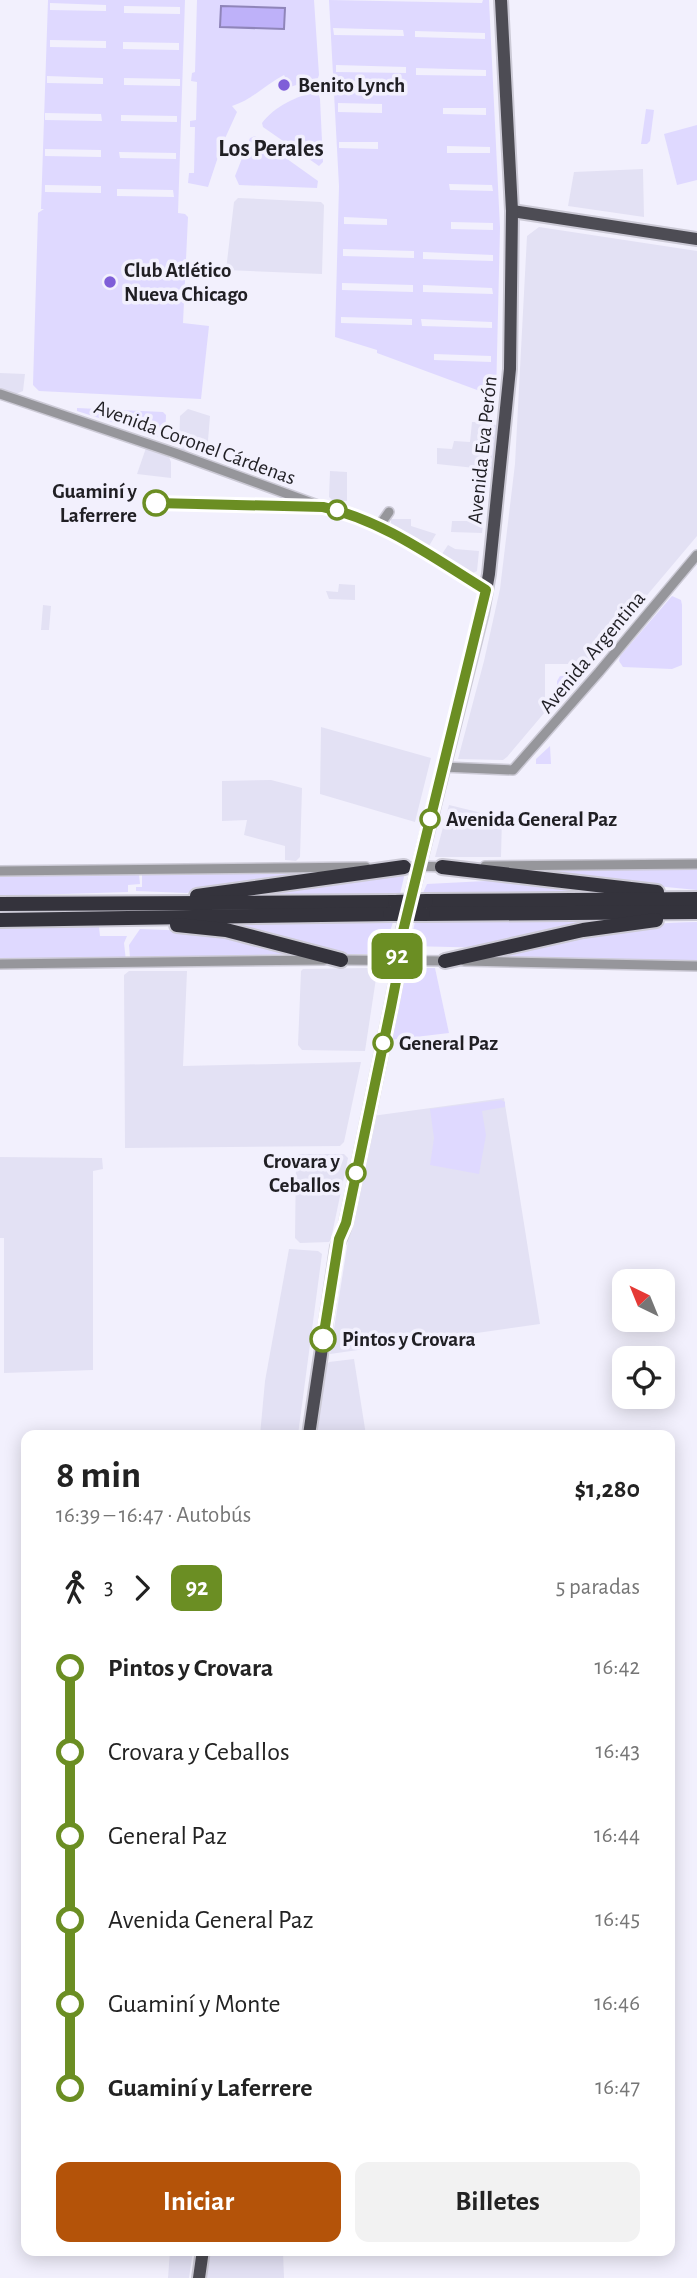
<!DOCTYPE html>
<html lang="es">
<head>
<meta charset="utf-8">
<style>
  body { margin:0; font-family:"Alegreya Sans",sans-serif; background:#f2f2f2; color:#222; height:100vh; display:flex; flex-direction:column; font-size:26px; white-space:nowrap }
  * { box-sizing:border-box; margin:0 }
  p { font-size:23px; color:#767676 }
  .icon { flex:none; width:38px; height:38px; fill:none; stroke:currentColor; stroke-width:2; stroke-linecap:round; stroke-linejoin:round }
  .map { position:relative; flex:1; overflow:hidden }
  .sheet { position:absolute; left:21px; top:1430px; width:654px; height:826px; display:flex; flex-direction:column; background:#fff; border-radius:14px; box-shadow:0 4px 18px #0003 }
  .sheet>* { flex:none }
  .badge { padding:0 14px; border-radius:10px; font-size:24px; line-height:46px }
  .needle { width:46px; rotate:317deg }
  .buttons { position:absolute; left:612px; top:1269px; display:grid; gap:14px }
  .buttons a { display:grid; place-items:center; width:63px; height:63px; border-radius:14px; background:#fff; box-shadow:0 4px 18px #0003; font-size:35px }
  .map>.badge { position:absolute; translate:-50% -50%; box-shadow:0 0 0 4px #fff }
  .legs { display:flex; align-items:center; gap:10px; height:77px; padding:0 35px; font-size:23px }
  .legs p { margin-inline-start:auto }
  .headline { display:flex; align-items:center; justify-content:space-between; height:119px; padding:0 35px }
  h1 { font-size:38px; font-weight:600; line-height:52px }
  .primary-button { display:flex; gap:14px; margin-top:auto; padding:14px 35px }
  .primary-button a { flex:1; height:80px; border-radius:14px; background:#b45309; color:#fff; font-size:28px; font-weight:600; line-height:80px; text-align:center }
  .primary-button a+a { background:#f2f2f2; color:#222 }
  ul { padding:0 35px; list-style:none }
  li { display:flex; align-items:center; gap:24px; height:84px; font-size:26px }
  li i { display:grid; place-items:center; width:10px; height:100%; margin:0 9px; background:currentColor }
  li i::after { content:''; width:18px; height:18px; margin:-9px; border:5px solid; border-radius:50%; background:#fff }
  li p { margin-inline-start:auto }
  li:first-child i { background:linear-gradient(#0000 50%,currentColor 0) }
  li:last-child i { background:linear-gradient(currentColor 50%,#0000 0) }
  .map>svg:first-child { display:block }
  .built { fill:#e3e1f4 }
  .green { fill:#dfd9ff; fill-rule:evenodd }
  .water { fill:#beb1f9; stroke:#8f85b9; stroke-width:2 }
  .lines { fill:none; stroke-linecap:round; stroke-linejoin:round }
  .minor-casing { stroke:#cccad6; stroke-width:12 }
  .major-casing { stroke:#cccad6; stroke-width:16 }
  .highway-casing { stroke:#cccad6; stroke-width:18 }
  .minor { stroke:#96969b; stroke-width:9 }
  .major { stroke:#4d4c54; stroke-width:12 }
  .highway { stroke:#34333c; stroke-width:14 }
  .highway-bridge-casing { stroke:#cccad6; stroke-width:18; stroke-linecap:butt }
  .highway-bridge { stroke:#34333c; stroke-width:14 }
  .line-1-casing { stroke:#fff; stroke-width:16 }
  .line-1 { stroke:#6b8e23; stroke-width:10 }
  .poi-dot { fill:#7f5ed8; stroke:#f2f0fd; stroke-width:2.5 }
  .stop-1-dot { fill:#fff; stroke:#6b8e23; stroke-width:3.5 }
  .labels { text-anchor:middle; stroke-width:7; stroke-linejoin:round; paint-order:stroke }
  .poi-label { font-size:21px; font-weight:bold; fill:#201f24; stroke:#f2f0fd; text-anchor:start }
  .street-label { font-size:21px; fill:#201f24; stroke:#f2f0fd }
  .stop-label { font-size:21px; font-weight:bold; fill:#201f24; stroke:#f2f0fd; text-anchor:start }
  .quarter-label { font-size:24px; font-weight:bold; fill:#201f24; stroke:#f2f0fd }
</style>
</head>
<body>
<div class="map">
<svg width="697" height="2278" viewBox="0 0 697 2278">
  <rect width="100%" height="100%" fill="#f2f0fd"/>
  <g class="built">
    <polygon points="643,169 644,217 568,206 574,172"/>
    <polygon points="238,198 321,202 324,205 322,274 226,270 234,202"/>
    <polygon points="539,227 697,251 697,536 589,664 545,664 545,712 507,757 503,760 458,759 484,661 500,589 515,464 527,236"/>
    <polygon points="0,373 25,374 23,391 16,394 0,389"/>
    <polygon points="188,409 210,416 207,453 182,450 179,447 180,416"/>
    <polygon points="472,422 492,422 499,428 494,470 437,464 437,448 452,449 454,441 470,442"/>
    <polygon points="146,448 169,457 171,462 171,478 137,474"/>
    <polygon points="330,471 347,472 347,501 333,501 329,497"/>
    <polygon points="391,519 411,519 411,526 436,534 429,546 391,523"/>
    <polygon points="452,521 479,521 483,525 482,533 451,532"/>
    <polygon points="448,545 455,549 479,551 477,571 473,573 442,554"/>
    <polygon points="339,584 355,585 355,600 329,599 326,591 338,592"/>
    <polygon points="43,605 51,606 49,630 41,630"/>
    <polygon points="321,727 431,758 415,822 320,794"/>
    <polygon points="271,780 302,788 300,857 296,861 285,860 285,846 244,835 247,820 222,821 222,781"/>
    <polygon points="449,805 486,814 487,816 502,817 501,857 435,857"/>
    <polygon points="303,969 367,968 374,969 377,972 365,1051 302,1050 298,1045 301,971"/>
    <polygon points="129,971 187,971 183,1066 361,1062 344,1142 340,1146 125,1148 124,975"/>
    <polygon points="504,1098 540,1324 330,1354 351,1222 372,1116"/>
    <polygon points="299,1154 344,1154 348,1158 331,1239 329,1242 300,1243 295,1238 296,1158"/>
    <polygon points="0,1157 102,1158 103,1169 93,1171 93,1370 4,1373 4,1238 0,1238"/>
    <polygon points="289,1249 318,1251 322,1254 298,1435 260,1435 265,1381"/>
    <polygon points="354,1359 366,1435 316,1435 326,1366 329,1362"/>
    <polygon points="170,2251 193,2251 189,2278 168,2278"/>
    <polygon points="209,2251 283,2251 284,2278 206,2278"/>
  </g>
  <g class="green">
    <path d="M48,0H185L178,213L185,214L188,217L183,323L209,326L201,399L39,391L33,385L38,213L44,209H41ZM50,3L106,5V11L50,10ZM124,6L180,7V14L124,13ZM50,40L106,41V48L50,47ZM123,42L179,43V50L123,49ZM47,76L103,78V84L47,83ZM124,78L180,79V86L124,85ZM45,113L101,114L102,121L45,120ZM121,115L177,116V122L121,121ZM45,149L101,150V157L45,156ZM119,152L176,153V159L120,158ZM45,185L101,186V193L45,192ZM117,189L173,190L174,197L117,196Z"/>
    <path d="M197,0H314L319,75L318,78L290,87L284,75C266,84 252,100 232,106L237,112L222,145L208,187L188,183L189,173H194L195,127H190V121L196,120L197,82L191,81L192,73L195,72Z"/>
    <path d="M329,0L482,3L483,0H489L500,228L496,397L377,353V350L335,337L339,186ZM333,28L403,30L404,36L334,35ZM415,31L485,33V39L415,37ZM336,65L406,67V73L336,72ZM416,68L486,70V76L416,75ZM338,103L382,104V113L338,112ZM443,108H486V115L443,114ZM339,142H378V149L339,148ZM447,146L490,147V153H447ZM449,184L492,185L493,191L450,190ZM344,217L387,219V225L344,224ZM451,222L493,223V230L451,229ZM343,249L414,251V258L343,256ZM423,252L493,255V261L423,259ZM342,283L413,285V292L342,290ZM423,285L492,288L493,294L423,292ZM341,317L412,319V325L341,323ZM421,319L492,322V328L422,326ZM434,354L491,356V362L434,360Z"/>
    <path d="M318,92L320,99L323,162L319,166L263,127L262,123C274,107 297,95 318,92Z"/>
    <polygon points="646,109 654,110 650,141 647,144 641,144"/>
    <polygon points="697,125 697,180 677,185 664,134"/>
    <polygon points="255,136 318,181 317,188 239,185 235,176 250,138"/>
    <polygon points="77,408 163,412 166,415 165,439 77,411"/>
    <polygon points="672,596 681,600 682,605 682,665 672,669 623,667 619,661 620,656"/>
    <polygon points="560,676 576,675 580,683 561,702 557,700 557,681"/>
    <polygon points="550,746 551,764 536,764 536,759"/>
    <polygon points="697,868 697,890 491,870"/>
    <polygon points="344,870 186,893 136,891 136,887 142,887 142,874"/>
    <polygon points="139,874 140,884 128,885 128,892 0,896 0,875"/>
    <polygon points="403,874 404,877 400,894 217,895"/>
    <polygon points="523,879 620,892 422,895 427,884"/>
    <polygon points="625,920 492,948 409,946 410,942 418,943 419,938 412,935 415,922"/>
    <polygon points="393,922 383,954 337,954 214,924"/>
    <path d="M697,922V964L477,959C550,941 622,922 697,922Z"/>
    <polygon points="99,927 100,936 127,936 124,943 126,961 0,961 0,929"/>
    <polygon points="140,929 218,932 302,954 130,958 129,945"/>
    <polygon points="411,968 435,968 449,1033 390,1040 406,973"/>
    <polygon points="501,1100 505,1102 505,1107 482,1111 486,1135 479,1174 430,1165 434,1138 430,1109"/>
  </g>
  <polygon class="water" points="221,6 285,8 284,29 220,27"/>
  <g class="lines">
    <g class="minor-casing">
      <g id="minor">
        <polyline points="0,394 175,453 323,507 364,519 385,529 486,591"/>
        <polyline points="385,529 382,522 389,512"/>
        <polyline points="443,767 513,770 599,672 697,555"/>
        <polyline points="415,866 447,867"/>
        <polyline points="485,866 697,864"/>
        <polyline points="0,871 366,867"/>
        <polyline points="338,960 450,961"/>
        <polyline points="464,961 697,966"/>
        <polyline points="0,964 324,960"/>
      </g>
    </g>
    <g class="major-casing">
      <g id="major">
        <polyline points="512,211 697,239"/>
        <polyline points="412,894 482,613 489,574 510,369 512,211 501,0"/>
        <polyline points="393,966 405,922"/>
        <polyline points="309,1435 337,1247 346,1223 391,1007 398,971 396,960"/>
        <polyline points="199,2278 203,2250"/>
      </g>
    </g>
    <g class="highway-casing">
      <g id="highway">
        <polyline points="442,867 657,892"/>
        <polyline points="197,896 404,867"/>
        <polyline points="426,901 697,899"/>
        <polyline points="0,904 395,902"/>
        <polyline points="423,914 697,912"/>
        <polyline points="0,920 390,914"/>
        <polyline points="177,925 226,930 341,960"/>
        <polyline points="445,961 583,930 656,920"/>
      </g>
    </g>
    <use href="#minor" class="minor"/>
    <use href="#major" class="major"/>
    <use href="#highway" class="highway"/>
    <g class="highway-bridge-casing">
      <g id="highway-bridge">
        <polyline points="395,902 426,901"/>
        <polyline points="390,914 423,914"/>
      </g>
    </g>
    <use href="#highway-bridge" class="highway-bridge"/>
  </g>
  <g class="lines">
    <g class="line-1-casing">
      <path id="line-1" d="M156,503L323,507C383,520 435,559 486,590L396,960L398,971L391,1007L346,1223L339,1239L323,1339"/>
    </g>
    <use href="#line-1" class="line-1"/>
  </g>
  <g class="poi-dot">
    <circle cx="284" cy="85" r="7"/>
    <circle cx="110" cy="282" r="7"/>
  </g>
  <g class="stop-1-dot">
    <circle cx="156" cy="503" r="12"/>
    <circle cx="337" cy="510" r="9"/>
    <circle cx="430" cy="819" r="9"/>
    <circle cx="383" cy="1043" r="9"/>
    <circle cx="356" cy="1173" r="9"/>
    <circle cx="323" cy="1339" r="12"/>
  </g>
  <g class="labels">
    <g class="poi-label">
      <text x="298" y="92">Benito Lynch</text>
      <text x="124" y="277">Club Atlético<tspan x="124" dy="24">Nueva Chicago</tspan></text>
    </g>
    <g class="street-label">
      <text transform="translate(195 442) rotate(20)" y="7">Avenida Coronel Cárdenas</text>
      <text transform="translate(482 450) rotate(-84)" y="7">Avenida Eva Perón</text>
      <text transform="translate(592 652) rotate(-50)" y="7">Avenida Argentina</text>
    </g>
    <g class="stop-label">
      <text x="137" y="498" text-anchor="end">Guaminí y<tspan x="137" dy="24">Laferrere</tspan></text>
      <text x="446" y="826">Avenida General Paz</text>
      <text x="399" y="1050">General Paz</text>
      <text x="340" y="1168" text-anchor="end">Crovara y<tspan x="340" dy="24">Ceballos</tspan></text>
      <text x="342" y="1346">Pintos y Crovara</text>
    </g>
    <g class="quarter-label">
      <text x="271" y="156">Los Perales</text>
    </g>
  </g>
</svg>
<div class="buttons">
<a><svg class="needle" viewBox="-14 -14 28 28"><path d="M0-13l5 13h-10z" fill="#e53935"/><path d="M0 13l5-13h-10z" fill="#767676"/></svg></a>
<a><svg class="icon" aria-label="locate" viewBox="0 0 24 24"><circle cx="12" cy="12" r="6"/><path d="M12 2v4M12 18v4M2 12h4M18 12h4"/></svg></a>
</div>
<b class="badge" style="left:397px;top:956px;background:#6b8e23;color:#fff">92</b>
<section class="sheet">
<div class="headline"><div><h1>8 min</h1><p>16:39 – 16:47 · Autobús</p></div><b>$1,280</b></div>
<div class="legs"><svg class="icon" aria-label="walk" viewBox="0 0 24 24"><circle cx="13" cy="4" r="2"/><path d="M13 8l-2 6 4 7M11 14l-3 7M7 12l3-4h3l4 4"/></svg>3<svg class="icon" aria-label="forward" viewBox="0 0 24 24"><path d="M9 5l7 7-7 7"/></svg><b class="badge" style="background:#6b8e23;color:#fff">92</b><p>5 paradas</p></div>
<ul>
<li><i style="color:#6b8e23"></i><b>Pintos y Crovara</b><p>16:42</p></li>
<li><i style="color:#6b8e23"></i><span>Crovara y Ceballos</span><p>16:43</p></li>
<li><i style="color:#6b8e23"></i><span>General Paz</span><p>16:44</p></li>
<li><i style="color:#6b8e23"></i><span>Avenida General Paz</span><p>16:45</p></li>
<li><i style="color:#6b8e23"></i><span>Guaminí y Monte</span><p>16:46</p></li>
<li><i style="color:#6b8e23"></i><b>Guaminí y Laferrere</b><p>16:47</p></li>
</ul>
<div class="primary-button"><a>Iniciar</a><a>Billetes</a></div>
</section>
</div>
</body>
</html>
